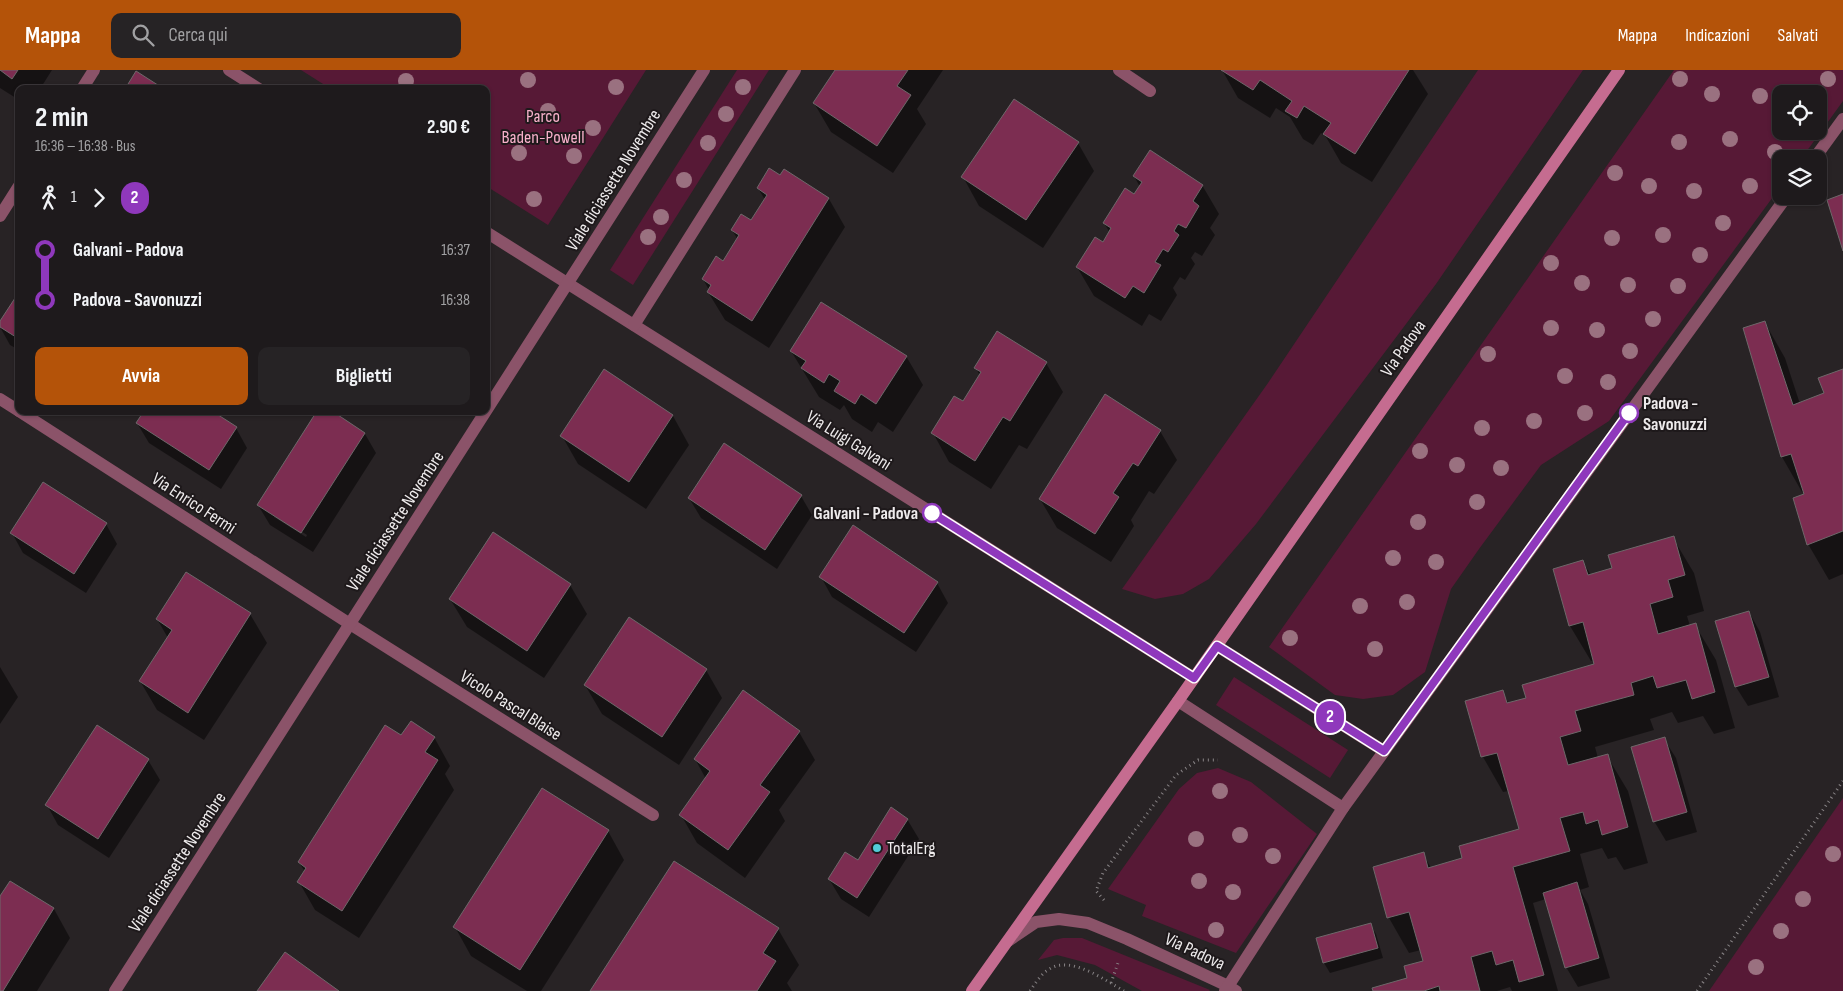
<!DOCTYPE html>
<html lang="it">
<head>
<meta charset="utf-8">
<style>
  body { margin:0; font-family:"Sofia Sans Condensed",sans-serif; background:#262325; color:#f1f3f6; height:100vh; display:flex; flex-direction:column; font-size:19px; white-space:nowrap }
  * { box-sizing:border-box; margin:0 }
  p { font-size:16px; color:#a1a1a3 }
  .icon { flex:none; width:28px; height:28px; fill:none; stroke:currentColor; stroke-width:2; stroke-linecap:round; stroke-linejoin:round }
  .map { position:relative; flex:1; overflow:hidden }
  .sheet { position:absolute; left:15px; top:15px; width:475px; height:330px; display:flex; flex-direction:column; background:#1e1a1c; border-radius:10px; box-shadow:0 1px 4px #0004,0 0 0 1px #3c383b }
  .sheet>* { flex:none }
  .badge { padding:0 10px; border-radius:16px; font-size:18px; line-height:32px }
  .buttons { position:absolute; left:1772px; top:15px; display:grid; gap:10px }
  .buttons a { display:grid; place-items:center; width:55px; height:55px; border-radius:10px; background:#1e1a1c; box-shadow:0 1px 4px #0004,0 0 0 1px #3c383b; font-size:25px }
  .map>.badge { position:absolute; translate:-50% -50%; box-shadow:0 0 0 2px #fff }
  .legs { display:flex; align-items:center; gap:8px; height:55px; padding:0 20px; font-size:16px }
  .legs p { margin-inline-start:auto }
  .summary { display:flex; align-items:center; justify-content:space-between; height:85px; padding:0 20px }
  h1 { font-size:28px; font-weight:700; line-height:38px }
  .cta { display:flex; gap:10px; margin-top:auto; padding:10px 20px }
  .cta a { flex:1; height:58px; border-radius:10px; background:#b45309; color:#fff; font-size:20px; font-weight:700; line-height:58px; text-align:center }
  .cta a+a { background:#262325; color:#f1f3f6 }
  ul { padding:0 20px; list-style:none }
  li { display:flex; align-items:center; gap:18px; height:50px; font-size:19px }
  li i { display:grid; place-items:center; width:8px; height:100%; margin:0 6px; background:currentColor }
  li i::after { content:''; width:12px; height:12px; margin:-6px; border:4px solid; border-radius:50%; background:#1e1a1c }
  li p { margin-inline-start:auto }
  li:first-child i { background:linear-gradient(#0000 50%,currentColor 0) }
  li:last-child i { background:linear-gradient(currentColor 50%,#0000 0) }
  header { display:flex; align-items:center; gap:30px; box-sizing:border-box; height:70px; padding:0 25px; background:#b45309; color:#fff }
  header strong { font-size:24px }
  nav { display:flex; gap:28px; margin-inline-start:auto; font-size:18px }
  .search { width:350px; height:45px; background:#262325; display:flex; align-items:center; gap:12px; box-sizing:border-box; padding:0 18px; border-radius:10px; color:#a1a1a3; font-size:19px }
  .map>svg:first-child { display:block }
  .green { fill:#571936; fill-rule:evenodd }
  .shadow { fill:#0007; fill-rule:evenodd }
  .building { fill:#7c2d51; stroke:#6e686a }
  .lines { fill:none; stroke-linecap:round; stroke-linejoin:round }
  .path { stroke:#888486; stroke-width:3; stroke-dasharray:1 4; stroke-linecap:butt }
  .minor { stroke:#8b5369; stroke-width:12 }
  .secondary { stroke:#c56c90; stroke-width:12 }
  .tree { fill:#9a7180 }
  .line-1-casing { stroke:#fff; stroke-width:11 }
  .line-1 { stroke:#8f38bc; stroke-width:8 }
  .stop-1-dot { fill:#fff; stroke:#8f38bc; stroke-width:2.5 }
  .poi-dot { fill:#52cbd8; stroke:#1e191b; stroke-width:2 }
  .labels { text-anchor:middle; stroke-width:4; stroke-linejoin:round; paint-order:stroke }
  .park-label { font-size:18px; fill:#f8b1cb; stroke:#1e191b }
  .street-label { font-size:18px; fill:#eeebec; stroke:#1e191b }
  .stop-label { font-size:18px; font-weight:bold; fill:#eeebec; stroke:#1e191b; text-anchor:start }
  .poi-label { font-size:18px; fill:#eeebec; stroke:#1e191b; text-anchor:start }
</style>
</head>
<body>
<header>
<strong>Mappa</strong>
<div class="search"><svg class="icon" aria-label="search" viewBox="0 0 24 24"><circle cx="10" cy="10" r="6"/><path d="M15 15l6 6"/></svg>Cerca qui</div>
<nav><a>Mappa</a><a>Indicazioni</a><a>Salvati</a></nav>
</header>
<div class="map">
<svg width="1843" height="921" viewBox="0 0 1843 921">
  <rect width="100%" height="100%" fill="#282325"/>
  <g class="green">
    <polygon points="301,0 646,0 548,155 486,116 486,19 331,19"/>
    <polygon points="737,0 769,0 633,215 610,200"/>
    <polygon points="1478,0 1583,0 1436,214 1256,454 1209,509 1183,524 1155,529 1122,519 1268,313"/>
    <path d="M1674,0H1843V31L1801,89H1781V116L1609,351L1541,395L1479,479L1451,519L1425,602L1393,625L1363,629L1335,625L1269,577ZM1781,24H1819V61H1781Z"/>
    <polygon points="1234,607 1348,680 1330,708 1216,635"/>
    <polygon points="1218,698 1251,712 1317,764 1236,883 1142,846 1146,835 1108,819 1179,719 1197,703"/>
    <polygon points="1843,728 1843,921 1709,921"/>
    <polygon points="1063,868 1082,868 1210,920 1209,921 1142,921 1095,895 1057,885 1038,890 1054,870"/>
  </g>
  <g class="shadow">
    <polygon points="0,0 52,0 40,19 19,19 19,30 0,18"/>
    <polygon points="836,0 943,0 917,39 926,54 893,103 831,62 814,33"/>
    <polygon points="1222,0 1413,0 1428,24 1372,112 1341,93 1326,67 1321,63 1313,75 1303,69 1290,47 1276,38 1270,48 1238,28"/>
    <polygon points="1078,73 1094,101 1043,178 979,136 963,107"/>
    <polygon points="1134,106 1202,115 1219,144 1210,158 1215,165 1202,186 1195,182 1191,188 1195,194 1185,210 1180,207 1173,218 1177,225 1161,251 1149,244 1142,256 1094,226 1077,197 1103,173 1110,163 1104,153 1135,126 1140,117"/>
    <polygon points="758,118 829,129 845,157 769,278 725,250 708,222 709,220 703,209 724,193 738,170 732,160 751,152 765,130"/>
    <polygon points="19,224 19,280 10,275 0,257 0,253"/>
    <polygon points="1765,253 1785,288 1800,334 1826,324 1843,300 1843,504 1829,510 1808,474 1804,422 1802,422 1782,387"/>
    <polygon points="998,263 1046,293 1063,322 1027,379 1019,375 991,419 949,392 933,363 963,333 980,306 976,298"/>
    <polygon points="791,281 906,286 923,315 893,362 878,352 872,362 852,349 844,335 840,340 819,327"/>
    <polygon points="605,301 673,346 689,375 646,439 578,394 562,366"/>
    <polygon points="137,353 236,358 247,378 221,419 149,373"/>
    <polygon points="1160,361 1177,390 1154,424 1149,421 1131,450 1134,456 1111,492 1057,458 1040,429"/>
    <path d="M365,364L376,383L313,482L270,455L258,435ZM274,444L307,465L306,467L274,447Z"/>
    <polygon points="801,426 812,445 777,499 701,448 689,428"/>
    <polygon points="106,454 117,474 86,523 23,483 12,463"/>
    <polygon points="493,464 570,515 587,544 544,608 467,557 450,529"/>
    <polygon points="1673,468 1694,503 1704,541 1687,546 1690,556 1695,555 1716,590 1735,658 1714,664 1703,646 1678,653 1672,642 1650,649 1654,660 1595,677 1598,688 1607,686 1628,721 1648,793 1624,800 1616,787 1608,789 1602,778 1580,784 1589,817 1580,820 1588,834 1610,908 1578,917 1566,897 1546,829 1533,833 1558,921 1512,921 1510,917 1497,921 1374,921 1409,909 1424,892 1421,880 1409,883 1389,848 1374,798 1423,784 1431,798 1464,789 1520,759 1509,721 1503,722 1483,687 1467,632 1502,622 1509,634 1527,629 1596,595 1595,590 1591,591 1570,556 1554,499 1582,491 1591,505 1613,499"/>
    <polygon points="187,503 250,544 267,573 204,670 157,640 140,611 168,568 157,549"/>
    <polygon points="821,507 937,513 948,533 916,582 832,527"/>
    <polygon points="1749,542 1760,562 1779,627 1748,636 1736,617"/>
    <polygon points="0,597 18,627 0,654"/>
    <polygon points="706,600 722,628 679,695 602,644 585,615"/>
    <polygon points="97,657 148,690 160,710 109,788 58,755 47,735"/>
    <polygon points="799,662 815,690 779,740 785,751 745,808 697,773 681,745 706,709 695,689"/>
    <polygon points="402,667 434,667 450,696 445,704 454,720 359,868 315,840 299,812 305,802 299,792"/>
    <polygon points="1664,669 1676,688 1697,762 1666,771 1654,751"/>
    <polygon points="907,749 919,769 869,847 841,829 829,809 858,792"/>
    <polygon points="608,761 624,790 541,921 527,921 471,886 455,857"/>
    <polygon points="10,812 54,839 70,868 37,921 0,921 0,829"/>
    <polygon points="1370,854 1376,864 1383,888 1330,903 1324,893 1317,869"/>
    <polygon points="778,859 799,895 787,913 792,921 592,921"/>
  </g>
  <g class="building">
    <polygon points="0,0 18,0 12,9"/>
    <polygon points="835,0 908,0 897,16 911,25 877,76 813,33"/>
    <polygon points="1221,0 1409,0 1355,84 1323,64 1331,53 1304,36 1297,48 1285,41 1292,31 1260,10 1253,20"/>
    <polygon points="136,1 164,19 125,19"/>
    <polygon points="1014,29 1079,72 1026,150 961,107"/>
    <polygon points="1150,80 1203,115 1193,131 1199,136 1186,158 1178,154 1174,161 1179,165 1168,182 1163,179 1155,192 1161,195 1144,223 1133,216 1125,228 1076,197 1095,167 1103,172 1111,158 1103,153 1125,118 1134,124 1142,112 1133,106"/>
    <polygon points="769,98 780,105 784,99 829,128 752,251 707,222 711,215 702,209 716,186 723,191 739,165 731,160 741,144 751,150 767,125 757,118"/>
    <polygon points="1843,124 1843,181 1827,130"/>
    <polygon points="19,222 19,269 0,257 0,251"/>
    <polygon points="821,232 907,286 876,334 861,324 855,334 834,321 840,311 829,304 824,313 801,298 806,291 790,281"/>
    <polygon points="1765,251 1793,335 1824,323 1818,308 1843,299 1843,461 1807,475 1793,428 1804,424 1791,384 1781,387 1743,258"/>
    <polygon points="997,261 1047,292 1010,351 1003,347 975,391 931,363 954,326 963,331 981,302 974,298"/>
    <polygon points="604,299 673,345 629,412 560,366"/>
    <polygon points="1105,324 1161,360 1138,396 1133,393 1113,423 1119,427 1095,464 1039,429"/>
    <polygon points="144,341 212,341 237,357 209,400 136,353"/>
    <polygon points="317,341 332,341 365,363 301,463 257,435"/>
    <polygon points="724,373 802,425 765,480 688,428"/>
    <polygon points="43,412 107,453 74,504 10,463"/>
    <polygon points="853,455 938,512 904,563 819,507"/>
    <polygon points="493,462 571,514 527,581 449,529"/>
    <polygon points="1674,466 1685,505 1668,510 1673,527 1650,534 1658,564 1696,553 1715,622 1692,629 1686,610 1657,618 1653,606 1631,613 1634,625 1575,641 1581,661 1560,667 1568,695 1608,684 1628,757 1602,765 1598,750 1586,754 1583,742 1560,748 1570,781 1513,797 1544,905 1519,912 1513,890 1496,895 1492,881 1471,887 1480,921 1440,921 1439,916 1424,921 1373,921 1372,918 1407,908 1404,896 1423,891 1409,842 1387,848 1373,797 1424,782 1428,798 1462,788 1459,776 1519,759 1497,683 1481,687 1465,631 1503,620 1507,633 1526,628 1522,615 1594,594 1583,552 1569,556 1553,499 1583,490 1588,505 1612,498 1608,485"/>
    <polygon points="186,502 251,543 188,643 139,611 172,560 156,549"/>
    <polygon points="1749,541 1769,607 1735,617 1715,551"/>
    <polygon points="629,547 707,599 662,667 584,615"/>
    <polygon points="743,620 800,661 760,715 770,722 728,780 679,745 710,701 694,689"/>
    <polygon points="411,651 435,667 425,682 438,690 342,841 297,812 306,798 298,792 385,655 401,665"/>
    <polygon points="97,655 149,689 98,769 45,735"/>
    <polygon points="1665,667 1687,742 1653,752 1631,677"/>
    <polygon points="542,718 609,760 520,900 453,857"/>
    <polygon points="891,737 908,749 857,828 828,809 845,782 858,790"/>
    <polygon points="674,791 779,858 763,883 776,891 757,921 590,921"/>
    <polygon points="10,811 54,838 3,921 0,921 0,826"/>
    <polygon points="1577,812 1599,888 1565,898 1543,823"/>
    <polygon points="1371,853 1378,878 1323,893 1316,868"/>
    <polygon points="285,882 339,921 257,921"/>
  </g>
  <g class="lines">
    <g class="path">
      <polyline points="1104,830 1096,821 1103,803 1176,705 1198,690 1218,690"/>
      <polyline points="1111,913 1118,893"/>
      <path d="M1030,921C1035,914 1040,905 1048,900C1069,884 1105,910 1124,921"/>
      <polyline points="1697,921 1843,711"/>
    </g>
    <g class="minor">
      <polyline points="229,0 259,19"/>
      <polyline points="1119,0 1150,21"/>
      <polyline points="82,19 94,0"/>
      <polyline points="1814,89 1843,49"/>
      <polyline points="0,146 19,116"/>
      <polyline points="486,162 1194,608"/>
      <polyline points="634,255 795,0"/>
      <polyline points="0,329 19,341"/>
      <polyline points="19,341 350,554 653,745"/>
      <polyline points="1217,576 1384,681"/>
      <polyline points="1178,631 1343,738"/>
      <polyline points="1008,871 1036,852 1059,849 1088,853 1127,869 1228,916 1236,921"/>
      <polyline points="115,921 704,0"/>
      <polyline points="1225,921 1343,738 1787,126"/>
    </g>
    <polyline class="secondary" points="972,921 1178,631 1619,0"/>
  </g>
  <g class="tree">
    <circle cx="1680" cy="9" r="8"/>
    <circle cx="1828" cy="9" r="8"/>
    <circle cx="528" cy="10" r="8"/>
    <circle cx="406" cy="11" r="8"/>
    <circle cx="616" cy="17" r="8"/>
    <circle cx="743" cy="17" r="8"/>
    <circle cx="1712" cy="24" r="8"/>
    <circle cx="1760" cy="26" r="8"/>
    <circle cx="548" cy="41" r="8"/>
    <circle cx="726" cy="44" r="8"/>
    <circle cx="593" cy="58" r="8"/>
    <circle cx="1730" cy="69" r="8"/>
    <circle cx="1679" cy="72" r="8"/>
    <circle cx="708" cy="73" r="8"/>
    <circle cx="1775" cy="82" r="8"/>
    <circle cx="519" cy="83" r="8"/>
    <circle cx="574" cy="86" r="8"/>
    <circle cx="1615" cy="103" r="8"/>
    <circle cx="684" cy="110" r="8"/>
    <circle cx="1649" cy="116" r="8"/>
    <circle cx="1750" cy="116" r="8"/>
    <circle cx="1694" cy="121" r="8"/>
    <circle cx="534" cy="129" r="8"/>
    <circle cx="661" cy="147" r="8"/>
    <circle cx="1723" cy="153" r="8"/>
    <circle cx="1663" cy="165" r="8"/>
    <circle cx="648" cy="167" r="8"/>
    <circle cx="1612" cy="168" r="8"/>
    <circle cx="1700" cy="185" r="8"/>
    <circle cx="1551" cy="193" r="8"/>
    <circle cx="1582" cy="213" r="8"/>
    <circle cx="1628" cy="215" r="8"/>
    <circle cx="1678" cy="216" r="8"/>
    <circle cx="1653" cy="249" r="8"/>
    <circle cx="1551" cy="258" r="8"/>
    <circle cx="1597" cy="260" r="8"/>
    <circle cx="1630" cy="281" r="8"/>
    <circle cx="1488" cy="284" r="8"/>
    <circle cx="1565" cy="306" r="8"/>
    <circle cx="1608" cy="312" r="8"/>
    <circle cx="1585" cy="343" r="8"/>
    <circle cx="1534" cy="351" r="8"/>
    <circle cx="1482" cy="358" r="8"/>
    <circle cx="1420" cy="381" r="8"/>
    <circle cx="1457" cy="395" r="8"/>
    <circle cx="1501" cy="398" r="8"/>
    <circle cx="1477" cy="432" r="8"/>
    <circle cx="1418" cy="452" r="8"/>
    <circle cx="1393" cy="488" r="8"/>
    <circle cx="1436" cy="492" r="8"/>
    <circle cx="1407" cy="532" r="8"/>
    <circle cx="1360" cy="536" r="8"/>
    <circle cx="1290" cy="568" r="8"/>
    <circle cx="1375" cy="579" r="8"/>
    <circle cx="1220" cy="721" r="8"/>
    <circle cx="1240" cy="765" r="8"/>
    <circle cx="1196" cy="769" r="8"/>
    <circle cx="1833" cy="784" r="8"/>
    <circle cx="1273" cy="786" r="8"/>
    <circle cx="1199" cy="811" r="8"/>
    <circle cx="1233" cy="822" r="8"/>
    <circle cx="1803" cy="829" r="8"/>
    <circle cx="1216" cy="860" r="8"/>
    <circle cx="1781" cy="861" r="8"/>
    <circle cx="1756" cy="897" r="8"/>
  </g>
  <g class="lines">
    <g class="line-1-casing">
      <polyline id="line-1" points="932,443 1194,608 1217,576 1384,681 1629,343"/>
    </g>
    <use href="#line-1" class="line-1"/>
  </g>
  <g class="stop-1-dot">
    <circle cx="1629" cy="343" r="9"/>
    <circle cx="932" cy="443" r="9"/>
  </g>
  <circle class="poi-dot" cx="877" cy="778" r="5"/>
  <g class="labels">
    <g class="park-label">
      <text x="543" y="52">Parco<tspan x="543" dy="21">Baden-Powell</tspan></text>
    </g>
    <g class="street-label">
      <text transform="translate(613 110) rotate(-58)" y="6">Viale diciassette Novembre</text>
      <text transform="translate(1403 278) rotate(-55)" y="6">Via Padova</text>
      <text transform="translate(849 370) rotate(32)" y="6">Via Luigi Galvani</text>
      <text transform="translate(194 433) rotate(33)" y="6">Via Enrico Fermi</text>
      <text transform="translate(395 451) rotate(-57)" y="6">Viale diciassette Novembre</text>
      <text transform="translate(511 635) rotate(32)" y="6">Vicolo Pascal Blaise</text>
      <text transform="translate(177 792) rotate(-57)" y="6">Viale diciassette Novembre</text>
      <text transform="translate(1195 881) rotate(25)" y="6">Via Padova</text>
    </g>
    <g class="stop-label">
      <text x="1643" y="339">Padova -<tspan x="1643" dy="21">Savonuzzi</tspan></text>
      <text x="918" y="449" text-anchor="end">Galvani - Padova</text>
    </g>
    <g class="poi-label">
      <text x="887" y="784">TotalErg</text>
    </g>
  </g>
</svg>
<div class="buttons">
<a><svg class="icon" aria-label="locate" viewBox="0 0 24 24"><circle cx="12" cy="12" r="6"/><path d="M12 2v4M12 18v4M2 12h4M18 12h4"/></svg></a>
<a><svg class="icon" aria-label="layers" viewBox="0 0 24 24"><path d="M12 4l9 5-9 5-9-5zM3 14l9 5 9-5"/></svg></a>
</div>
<b class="badge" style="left:1330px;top:647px;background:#8f38bc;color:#fff">2</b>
<section class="sheet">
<div class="summary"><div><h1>2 min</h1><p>16:36 – 16:38 · Bus</p></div><b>2.90 €</b></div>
<div class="legs"><svg class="icon" aria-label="walk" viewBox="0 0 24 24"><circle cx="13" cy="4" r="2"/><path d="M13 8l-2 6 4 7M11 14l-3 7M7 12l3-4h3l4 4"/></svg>1<svg class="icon" aria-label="forward" viewBox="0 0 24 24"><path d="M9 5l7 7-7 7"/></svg><b class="badge" style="background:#8f38bc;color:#fff">2</b></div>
<ul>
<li><i style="color:#8f38bc"></i><b>Galvani - Padova</b><p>16:37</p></li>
<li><i style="color:#8f38bc"></i><b>Padova - Savonuzzi</b><p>16:38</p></li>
</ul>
<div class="cta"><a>Avvia</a><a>Biglietti</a></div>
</section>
</div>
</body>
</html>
